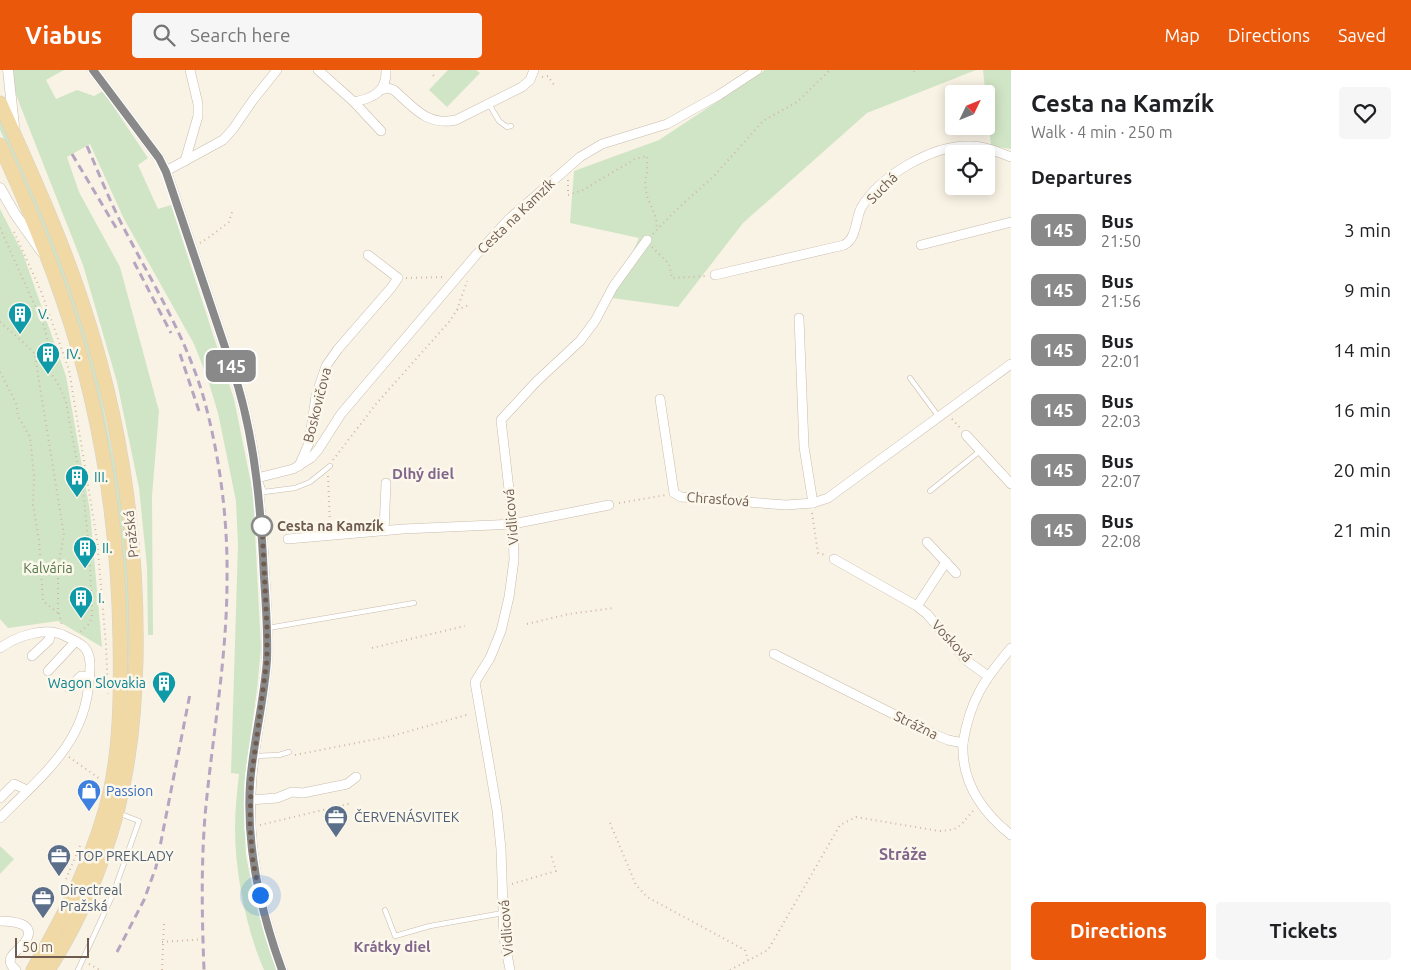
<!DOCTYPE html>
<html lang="en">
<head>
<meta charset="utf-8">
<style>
  body { margin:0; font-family:Ubuntu,sans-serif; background:#f6f6f6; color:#202124; height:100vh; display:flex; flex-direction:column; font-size:19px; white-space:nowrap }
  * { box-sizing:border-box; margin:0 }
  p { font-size:16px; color:#757577 }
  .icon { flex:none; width:28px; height:28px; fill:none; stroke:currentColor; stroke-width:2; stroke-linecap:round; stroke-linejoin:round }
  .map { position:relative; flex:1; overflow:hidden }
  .side { display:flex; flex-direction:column; background:#fff; width:400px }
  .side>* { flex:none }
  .badge { padding:0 10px; border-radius:8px; font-size:18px; line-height:32px }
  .needle { width:32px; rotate:47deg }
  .buttons { position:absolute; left:945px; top:15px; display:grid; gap:10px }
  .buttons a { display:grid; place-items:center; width:50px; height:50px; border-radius:5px; background:#fff; box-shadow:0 2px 12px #0003; font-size:25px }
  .scale { position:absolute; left:15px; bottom:12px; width:74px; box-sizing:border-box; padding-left:5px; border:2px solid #6f5c4e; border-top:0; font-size:14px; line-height:18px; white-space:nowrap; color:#6f5c4e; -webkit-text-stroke:4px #fcf7eb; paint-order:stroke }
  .you { position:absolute; width:25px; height:25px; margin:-12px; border:4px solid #fff; border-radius:50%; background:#1a73e8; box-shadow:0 0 0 8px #1a73e833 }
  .map>.badge { position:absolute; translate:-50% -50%; box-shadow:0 0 0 2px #fff }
  h2 { padding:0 20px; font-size:19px; line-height:45px }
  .round { display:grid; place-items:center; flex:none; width:52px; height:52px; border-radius:5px; background:#f6f6f6 }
  .head { display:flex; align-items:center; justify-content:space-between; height:85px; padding:0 20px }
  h1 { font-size:24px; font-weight:700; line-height:38px }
  .primary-button { display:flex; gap:10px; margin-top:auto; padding:10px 20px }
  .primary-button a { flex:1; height:58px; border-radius:5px; background:#ea580c; color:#fff; font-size:20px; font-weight:700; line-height:58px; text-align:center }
  .primary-button a+a { background:#f6f6f6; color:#202124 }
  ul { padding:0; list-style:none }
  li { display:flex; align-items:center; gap:15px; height:60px; padding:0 20px }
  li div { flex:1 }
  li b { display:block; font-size:19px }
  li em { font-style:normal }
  li .badge { min-width:55px; font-weight:700; text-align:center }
  header { display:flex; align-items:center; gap:30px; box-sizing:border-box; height:70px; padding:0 25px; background:#ea580c; color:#fff }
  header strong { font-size:24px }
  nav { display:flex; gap:28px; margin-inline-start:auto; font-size:18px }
  .search { width:350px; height:45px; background:#f6f6f6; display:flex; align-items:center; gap:12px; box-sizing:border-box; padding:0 18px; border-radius:5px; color:#757577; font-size:19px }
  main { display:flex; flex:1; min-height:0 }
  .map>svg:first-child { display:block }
  .green { fill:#d0e5c5 }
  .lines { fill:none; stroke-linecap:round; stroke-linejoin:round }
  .service-casing { stroke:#c9bbad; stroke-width:5.5 }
  .minor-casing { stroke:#c9bbad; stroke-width:10 }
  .tertiary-casing { stroke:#c9bbad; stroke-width:11 }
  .primary-casing { stroke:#d7d1cd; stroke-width:15 }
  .path { stroke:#cfb8a4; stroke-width:2; stroke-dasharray:1 4; stroke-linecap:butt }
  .service { stroke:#fff; stroke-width:4.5 }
  .minor { stroke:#fff; stroke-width:9 }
  .tertiary { stroke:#fff; stroke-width:10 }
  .primary { stroke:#f0d9a5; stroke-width:14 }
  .rail { stroke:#b6a5c1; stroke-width:3; stroke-dasharray:8 5; stroke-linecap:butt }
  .line-casing { stroke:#fff; stroke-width:11 }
  .line { stroke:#898989; stroke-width:8 }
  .walk { stroke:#6f5c4e; stroke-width:5; stroke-dasharray:0 9 }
  .stop-dot { fill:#fff; stroke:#898989; stroke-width:2.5 }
  .labels { text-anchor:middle; stroke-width:5; stroke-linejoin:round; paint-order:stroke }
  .street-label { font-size:14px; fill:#6f5c4e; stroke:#fcf7eb }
  .culture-label { font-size:14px; fill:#0d838f; stroke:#fcf7eb; text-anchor:start }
  .stop-label { font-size:14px; font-weight:bold; fill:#6f5c4e; stroke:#fcf7eb; text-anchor:start }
  .park-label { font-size:14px; fill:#54794a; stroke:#fcf7eb }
  .shop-label { font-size:14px; fill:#366cbe; stroke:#fcf7eb; text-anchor:start }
  .service-label { font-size:14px; fill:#4e5e75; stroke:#fcf7eb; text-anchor:start }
  .neighbourhood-label { font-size:15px; font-weight:bold; fill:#81668b; stroke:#fcf7eb }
  .quarter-label { font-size:16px; font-weight:bold; fill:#81668b; stroke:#fcf7eb }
</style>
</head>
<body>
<header>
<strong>Viabus</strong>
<div class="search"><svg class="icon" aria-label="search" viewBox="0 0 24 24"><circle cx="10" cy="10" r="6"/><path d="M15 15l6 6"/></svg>Search here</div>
<nav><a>Map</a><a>Directions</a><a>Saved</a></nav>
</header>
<main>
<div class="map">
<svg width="1011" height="900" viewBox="0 0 1011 900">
  <rect width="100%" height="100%" fill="#f9f3e5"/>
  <g class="green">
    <path d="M12,0H64L46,10L56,29L77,20L94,26L103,21L148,88L138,95L158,139L171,135L234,329L253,423L261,578L257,619L245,708L244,745L246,786L254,825L277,900H264C246,859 235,803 235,758C235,740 237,722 239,704L231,703L238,475L236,431L218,343L207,307L194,274L123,147L90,74L67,87L79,122L120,197L159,341L152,426L153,565H148L147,497L139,418L117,312L83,195L20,35L14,19Z"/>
    <polygon points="448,0 476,0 480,3 447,37 429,20"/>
    <polygon points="765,0 976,0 867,43 743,153 678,237 612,228 639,168 570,153 574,101 659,70"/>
    <polygon points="983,0 1011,0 1011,79 991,76"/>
    <polygon points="0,48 58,183 80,247 98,312 121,425 127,482 130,556 127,628 115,425 32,131 0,60"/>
    <polygon points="0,139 23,184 66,306 90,441 102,577 58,551 8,558 0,549"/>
    <polygon points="0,776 14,789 0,804"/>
  </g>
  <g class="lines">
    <g class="service-casing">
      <g id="service">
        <polyline points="489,34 499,51 507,57 511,56"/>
        <polyline points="910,308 939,347"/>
        <polyline points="261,414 264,422 295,418 310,412 330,396"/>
        <polyline points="930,421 980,381"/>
        <polyline points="268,558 414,533"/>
        <polyline points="254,686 279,685 289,682"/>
        <polyline points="385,840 395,866 430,856 503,843"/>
        <polyline points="78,900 113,824 139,751 118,743"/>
      </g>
    </g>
    <g class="minor-casing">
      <g id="minor">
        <polyline points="318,0 354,32"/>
        <path d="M381,20L388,18L394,20C414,38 427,56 456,50L522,17L530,10L534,0"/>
        <path d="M381,61L354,32C373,28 387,22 386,0"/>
        <polyline points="185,91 198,46 198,34 190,0"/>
        <polyline points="166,101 223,70 233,59 253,30 277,0"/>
        <polyline points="921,175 1011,152"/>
        <path d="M715,205L844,175C857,168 855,151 861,138C880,106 933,74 971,76C984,76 998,82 1011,87"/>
        <polyline points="799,248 804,377 813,433"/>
        <polyline points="660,329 674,423 681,427 786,435 813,433 828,428 1011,294"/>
        <polyline points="966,365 1011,414"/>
        <polyline points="299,396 309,373 316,326 326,296 338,279 391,218 398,208 368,185"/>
        <polyline points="257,408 293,399 311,388 318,380 341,344 476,185 508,150 580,87 602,74 667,54 719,25 757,0"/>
        <polyline points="384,461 386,413"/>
        <polyline points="288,469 403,459 513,454 609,435"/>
        <polyline points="927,472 956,503"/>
        <polyline points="834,489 917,536 927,544 967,591 988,606"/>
        <polyline points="917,536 946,492"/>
        <path d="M0,578C17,566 46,556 65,566C71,569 81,573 85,578C92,586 90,601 89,611C85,674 41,706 0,748"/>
        <path d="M774,584L929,662L948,670L963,673C961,712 981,741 1011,765"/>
        <polyline points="32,586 49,570 51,563"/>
        <polyline points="48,601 75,572"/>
        <polyline points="69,618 81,606 90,607"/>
        <path d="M963,673C970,630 984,610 1011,578"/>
        <polyline points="0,728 14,714 27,720"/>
        <polyline points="250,730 277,728 292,722 303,723 347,714 356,707"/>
        <path d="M0,851C12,851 38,853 25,872C19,881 1,888 16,900"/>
        <polyline points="510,900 504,868 501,779 497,740 475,612 490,588 501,561 509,527 514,490 513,454 501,350 536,312 580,271 595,251 613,217 647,170"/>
      </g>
    </g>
    <g class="tertiary-casing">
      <g id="tertiary">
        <polyline points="8,0 14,56"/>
        <path d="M93,0L159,88L166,101L238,316C256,377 261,439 264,503C266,532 268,561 267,590C264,632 253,673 251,714C246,778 260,840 282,900"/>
        <polyline points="0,118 15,144 42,182"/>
      </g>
    </g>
    <g class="primary-casing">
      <g id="primary">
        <path d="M0,33C32,104 64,174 87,248C122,358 138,474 136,589C135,640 130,692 117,742C102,797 79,852 48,900"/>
        <path d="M0,75C23,125 44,175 62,227C100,336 118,452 120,567C121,616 121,669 111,718C97,782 66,843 33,900"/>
      </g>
    </g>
    <g class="path">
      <polyline points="914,2 915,0"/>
      <polyline points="433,5 436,8"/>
      <polyline points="542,7 548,6 554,15"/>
      <polyline points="568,110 568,125 583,120 635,89 647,86 647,103 645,114 647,126 656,148 657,160"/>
      <polyline points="0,158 44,256 48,272 35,286"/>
      <polyline points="14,162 41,221 69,300 97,470 106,575 108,624"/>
      <polyline points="653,164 675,141 714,106 763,51 797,32 830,0"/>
      <polyline points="200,173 208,168 229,152 233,139"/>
      <polyline points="652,177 669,194 672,208 706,206"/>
      <polyline points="406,208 446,207"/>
      <polyline points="457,240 469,235"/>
      <path d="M0,252C26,274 56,300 66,333L84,428L90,493L92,547L89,554L80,562"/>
      <polyline points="35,286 64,465 58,497 58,540 62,555"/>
      <polyline points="0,302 16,333 18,346 30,367 34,406 33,435 39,470 43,531 59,544"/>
      <polyline points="952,349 961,359"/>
      <polyline points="333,390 376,334 449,252 457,240 467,211"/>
      <polyline points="328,406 330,456"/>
      <polyline points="619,433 666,425"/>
      <polyline points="812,443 818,483 825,485"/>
      <polyline points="527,554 569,544 614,538"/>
      <polyline points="372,578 465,556"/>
      <polyline points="295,685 392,666 470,644"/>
      <polyline points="69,687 100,709"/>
      <polyline points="94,735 90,733 94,723 97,724"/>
      <polyline points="610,753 636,815 647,827 745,880 748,890"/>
      <polyline points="260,755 352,733"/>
      <polyline points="66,809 80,776"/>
      <polyline points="512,814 556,801 551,785"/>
      <polyline points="162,872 207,869"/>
      <polyline points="89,894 100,900"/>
      <polyline points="162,900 164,852"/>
      <path d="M730,900L768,880L840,755L856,747L939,761C961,760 959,756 973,741"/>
    </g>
    <use href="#service" class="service"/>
    <use href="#minor" class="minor"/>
    <use href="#tertiary" class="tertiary"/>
    <use href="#primary" class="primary"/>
    <g class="rail">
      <path d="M87,76C100,106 112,137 128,166C156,219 187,270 204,329C220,388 228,449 227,511C227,589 212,668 205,746C201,797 202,848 204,900"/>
      <polyline points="72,84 118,161"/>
      <polyline points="134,192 171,263"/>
      <polyline points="180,284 199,341"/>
      <polyline points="117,882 144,830 156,797 190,624"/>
    </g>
  </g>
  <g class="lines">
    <g class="line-casing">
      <path id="line" d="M93,0L159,88L166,102L238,316C256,378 261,442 264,507C266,535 268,562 267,590C264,632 253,673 250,714C246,778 260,840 282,900"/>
    </g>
    <use href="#line" class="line"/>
    <polyline class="walk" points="260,825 253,792 250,757 251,710 267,590 267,558 262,456"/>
  </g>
  <defs>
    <g id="building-pin" transform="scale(1.25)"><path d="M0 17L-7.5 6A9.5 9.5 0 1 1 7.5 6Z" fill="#0f9aa8" stroke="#fcf7eb"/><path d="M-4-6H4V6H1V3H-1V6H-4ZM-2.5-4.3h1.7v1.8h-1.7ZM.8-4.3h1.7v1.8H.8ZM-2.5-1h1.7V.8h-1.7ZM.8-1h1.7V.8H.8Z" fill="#fff"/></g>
    <g id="shop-pin" transform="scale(1.25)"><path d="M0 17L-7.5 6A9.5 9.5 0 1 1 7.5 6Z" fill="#3f7fe0" stroke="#fcf7eb"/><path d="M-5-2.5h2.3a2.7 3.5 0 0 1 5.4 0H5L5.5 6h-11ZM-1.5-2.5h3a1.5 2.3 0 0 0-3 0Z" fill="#fff"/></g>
    <g id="office-pin" transform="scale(1.25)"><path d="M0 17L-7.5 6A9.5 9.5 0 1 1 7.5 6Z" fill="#5c6f8a" stroke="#fcf7eb"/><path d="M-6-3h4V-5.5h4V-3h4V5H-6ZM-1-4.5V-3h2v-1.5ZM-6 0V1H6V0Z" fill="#fff"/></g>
  </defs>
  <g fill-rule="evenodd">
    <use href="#building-pin" x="20" y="244"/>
    <use href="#building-pin" x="48" y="284"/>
    <use href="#building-pin" x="77" y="407"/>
    <use href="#building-pin" x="85" y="478"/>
    <use href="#building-pin" x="81" y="528"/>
    <use href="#building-pin" x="164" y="613"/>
    <use href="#shop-pin" x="89" y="721"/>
    <use href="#office-pin" x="336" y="747"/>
    <use href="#office-pin" x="59" y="786"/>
    <use href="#office-pin" x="43" y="828"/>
  </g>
  <circle class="stop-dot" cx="262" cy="456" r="10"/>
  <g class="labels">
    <g class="street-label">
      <text transform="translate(882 118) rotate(-45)" y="5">Suchá</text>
      <text transform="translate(516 146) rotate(-44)" y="5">Cesta na Kamzík</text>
      <text transform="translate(317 335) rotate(-76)" y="5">Boskovičova</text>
      <text transform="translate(718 429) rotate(4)" y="5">Chrasťová</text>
      <text transform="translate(511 447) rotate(-95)" y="5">Vidlicová</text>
      <text transform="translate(131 464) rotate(-96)" y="5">Pražská</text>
      <text transform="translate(952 571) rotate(47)" y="5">Vosková</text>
      <text transform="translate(916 655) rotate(26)" y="5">Strážna</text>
      <text transform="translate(506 858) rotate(-95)" y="5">Vidlicová</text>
    </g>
    <g class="culture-label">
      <text x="38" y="249">V.</text>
      <text x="66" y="289">IV.</text>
      <text x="94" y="412">III.</text>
      <text x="102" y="483">II.</text>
      <text x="98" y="533">I.</text>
      <text x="146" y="618" text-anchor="end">Wagon Slovakia</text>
    </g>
    <g class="stop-label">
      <text x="277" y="461">Cesta na Kamzík</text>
    </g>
    <g class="park-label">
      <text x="48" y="503">Kalvária</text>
    </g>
    <g class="shop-label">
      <text x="106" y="726">Passion</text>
    </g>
    <g class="service-label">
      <text x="354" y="752">ČERVENÁSVITEK</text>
      <text x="76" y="791">TOP PREKLADY</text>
      <text x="60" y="825">Directreal<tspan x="60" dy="16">Pražská</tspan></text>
    </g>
    <g class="neighbourhood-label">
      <text x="423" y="409">Dlhý diel</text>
      <text x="392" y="882">Krátky diel</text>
    </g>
    <g class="quarter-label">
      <text x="903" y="790">Stráže</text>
    </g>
  </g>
</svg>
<div class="buttons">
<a><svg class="needle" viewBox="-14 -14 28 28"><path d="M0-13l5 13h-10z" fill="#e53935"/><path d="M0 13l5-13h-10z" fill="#757577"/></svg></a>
<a><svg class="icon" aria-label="locate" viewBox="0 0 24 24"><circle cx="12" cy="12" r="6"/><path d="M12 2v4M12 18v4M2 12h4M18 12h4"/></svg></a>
</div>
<div class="scale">50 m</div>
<div class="you" style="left:260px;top:825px"></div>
<b class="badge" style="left:231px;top:296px;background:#898989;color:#fff">145</b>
</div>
<section class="side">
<div class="head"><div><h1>Cesta na Kamzík</h1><p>Walk · 4 min · 250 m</p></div><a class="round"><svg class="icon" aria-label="heart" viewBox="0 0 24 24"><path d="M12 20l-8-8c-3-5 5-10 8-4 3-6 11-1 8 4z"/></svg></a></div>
<h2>Departures</h2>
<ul>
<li><span class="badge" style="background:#898989;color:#fff">145</span><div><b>Bus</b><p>21:50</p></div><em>3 min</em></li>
<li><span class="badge" style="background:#898989;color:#fff">145</span><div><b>Bus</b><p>21:56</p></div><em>9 min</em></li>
<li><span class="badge" style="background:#898989;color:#fff">145</span><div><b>Bus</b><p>22:01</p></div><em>14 min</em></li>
<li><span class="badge" style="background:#898989;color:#fff">145</span><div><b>Bus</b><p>22:03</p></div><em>16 min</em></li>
<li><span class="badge" style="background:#898989;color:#fff">145</span><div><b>Bus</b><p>22:07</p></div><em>20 min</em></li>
<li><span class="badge" style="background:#898989;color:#fff">145</span><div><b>Bus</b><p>22:08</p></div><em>21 min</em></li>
</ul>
<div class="primary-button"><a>Directions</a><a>Tickets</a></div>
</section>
</main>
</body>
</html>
